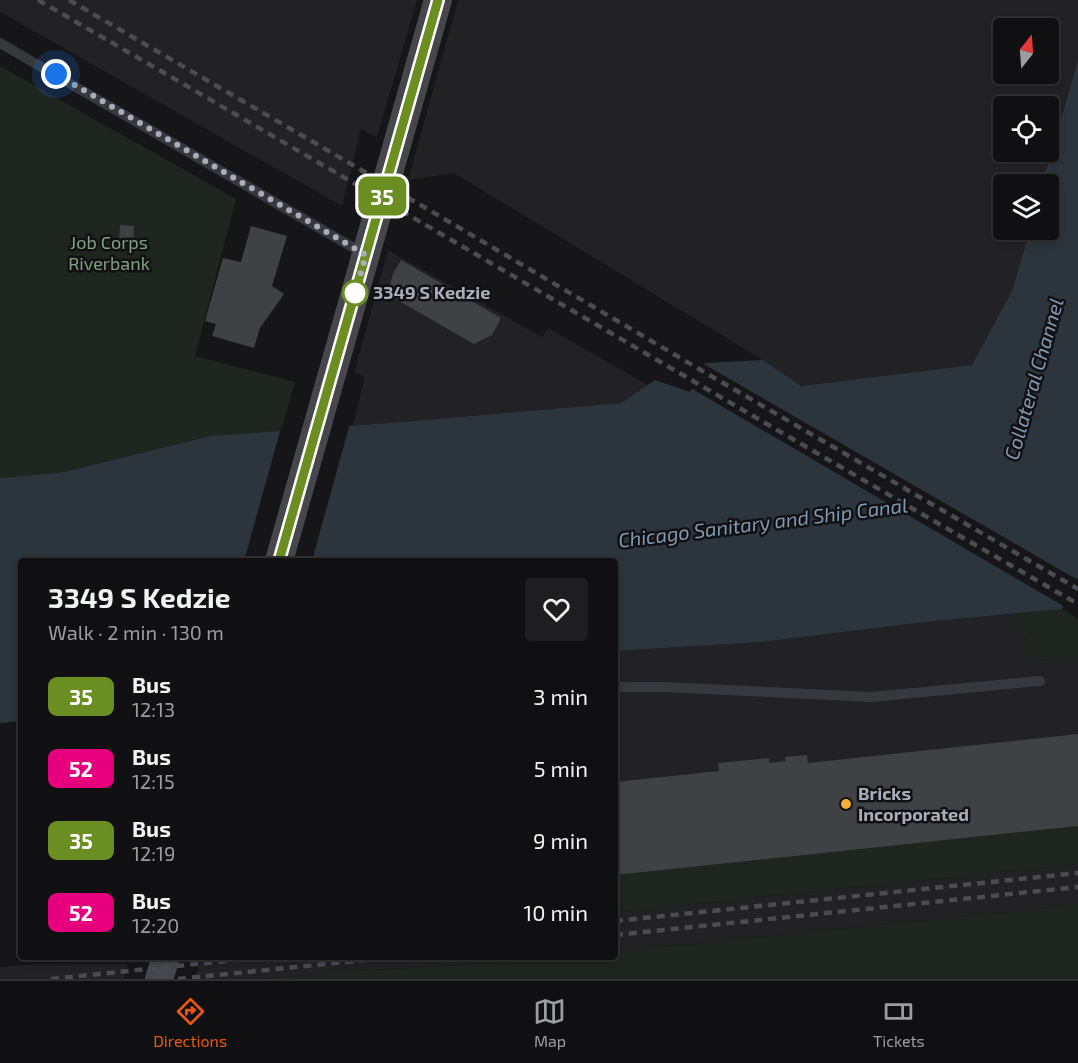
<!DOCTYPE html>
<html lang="en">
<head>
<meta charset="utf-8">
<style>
  body { margin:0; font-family:"Exo 2",sans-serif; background:#1e1e20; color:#f1f3f6; height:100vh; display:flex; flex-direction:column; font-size:22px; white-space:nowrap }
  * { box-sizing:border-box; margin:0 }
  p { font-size:20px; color:#9c9d9f }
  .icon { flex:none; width:33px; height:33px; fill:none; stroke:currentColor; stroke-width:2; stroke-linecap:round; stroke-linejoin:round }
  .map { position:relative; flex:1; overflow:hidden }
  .drawer { position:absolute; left:18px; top:558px; width:600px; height:402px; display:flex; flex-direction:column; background:#101012; border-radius:6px; box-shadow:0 3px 9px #0003,0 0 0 2px #303032 }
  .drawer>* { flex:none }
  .badge { padding:0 12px; border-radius:9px; font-size:21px; line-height:39px }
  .needle { width:39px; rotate:17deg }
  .fabs { position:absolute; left:993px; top:18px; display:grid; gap:12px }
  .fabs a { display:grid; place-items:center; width:66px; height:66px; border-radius:6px; background:#101012; box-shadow:0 3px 9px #0003,0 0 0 2px #303032; font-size:30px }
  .you { position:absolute; width:30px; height:30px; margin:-15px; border:4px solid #fff; border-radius:50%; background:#1a73e8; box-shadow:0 0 0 9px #1a73e833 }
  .map>.badge { position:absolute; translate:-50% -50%; box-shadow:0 0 0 3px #fff }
  .round { display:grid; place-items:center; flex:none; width:63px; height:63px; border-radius:6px; background:#1e1e20 }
  .summary { display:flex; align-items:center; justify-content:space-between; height:102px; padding:0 30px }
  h1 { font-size:28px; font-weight:700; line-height:45px }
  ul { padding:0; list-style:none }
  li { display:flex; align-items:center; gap:18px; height:72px; padding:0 30px }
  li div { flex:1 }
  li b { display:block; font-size:22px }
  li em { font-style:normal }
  li .badge { min-width:66px; font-weight:700; text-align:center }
  .menu { display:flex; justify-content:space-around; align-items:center; height:84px; border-top:2px solid #303032; background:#101012; font-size:16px; color:#9c9d9f }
  .menu a { display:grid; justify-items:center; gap:3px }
  .menu .active { color:#ea580c }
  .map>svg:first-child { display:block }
  .built { fill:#222225; fill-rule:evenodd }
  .green { fill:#1e261f }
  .water { fill:#2c353c }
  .pier { fill:#161618 }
  .building { fill:#404145 }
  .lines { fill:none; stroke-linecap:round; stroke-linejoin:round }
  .service { stroke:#37383d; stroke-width:10 }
  .secondary { stroke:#45474d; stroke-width:28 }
  .rail { stroke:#4a4c52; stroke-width:4.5; stroke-dasharray:8 6; stroke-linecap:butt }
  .line-casing { stroke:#fff; stroke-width:14 }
  .line { stroke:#6b8e23; stroke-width:9 }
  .walk { stroke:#a8adb8; stroke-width:6; stroke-dasharray:0 10.8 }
  .stop-dot { fill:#fff; stroke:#6b8e23; stroke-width:3 }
  .poi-dot { fill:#f2b134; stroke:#111113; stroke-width:2 }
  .labels { text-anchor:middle; stroke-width:5; stroke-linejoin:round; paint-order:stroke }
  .park-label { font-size:18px; fill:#7fa381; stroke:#111113 }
  .stop-label { font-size:18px; font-weight:bold; fill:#a8adb8; stroke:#111113; text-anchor:start }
  .poi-label { font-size:18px; font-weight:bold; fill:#a8adb8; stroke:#111113; text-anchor:start }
  .water-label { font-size:20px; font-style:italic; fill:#7f9bb3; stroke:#111113 }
</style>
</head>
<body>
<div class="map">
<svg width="1078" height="979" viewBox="0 0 1078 979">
  <rect width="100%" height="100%" fill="#161618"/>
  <g class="built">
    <polygon points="0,0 417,0 377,137 361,129 342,206 0,12"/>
    <path d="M458,0H1078V60L1042,184H1004V230H1030L1012,291L972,365L800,386L763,360L454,173L408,180ZM1004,28H1048V74H1004ZM1004,106H1048V152H1004Z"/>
    <polygon points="388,250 542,337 548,328 648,385 621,403 353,426 365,376 354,373"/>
    <polygon points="1014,614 1035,660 1078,658 1078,826 615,875 615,651 762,642 925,622"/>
    <polygon points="1078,864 1078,905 615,952 615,912"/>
    <polygon points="201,957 561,957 498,963 387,969 254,979 195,979"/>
    <polygon points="128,964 124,979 0,979 0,967 23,965"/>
  </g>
  <g class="green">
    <polygon points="0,66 236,199 195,356 295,382 281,431 210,436 64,472 0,478"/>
    <polygon points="1062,609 1078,619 1078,658 1035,660 1014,614"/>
    <polygon points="1078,826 1078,864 615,912 615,875"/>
    <polygon points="1078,905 1078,979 254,979 387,969 498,963 561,957 615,957 615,952"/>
  </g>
  <polygon class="water" points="1078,60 1078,577 1062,609 925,622 762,642 615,651 615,561 21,561 21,721 0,723 0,478 64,472 210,436 389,423 621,403 655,380 690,392 705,363 763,360 801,386 972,365 1012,291 1030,230 1048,230 1048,184 1042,184"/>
  <g class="pier">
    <polygon points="702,363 1078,580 1078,584 1065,607 689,387"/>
    <polygon points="350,423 312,561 244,561 281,428"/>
  </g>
  <g class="building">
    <polygon points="120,225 134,226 133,243 119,243"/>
    <polygon points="251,226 287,236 272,286 284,294 260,328 254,348 212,336 216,324 205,321 223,258 241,262"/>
    <polygon points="401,260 501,318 492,335 474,344 387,294 393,274"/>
    <polygon points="1078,734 1078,826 615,875 615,782 719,771 718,763 769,758 769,763 786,761 785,757 807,755 808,763"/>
  </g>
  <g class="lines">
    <g class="service">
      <polyline points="0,43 366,255"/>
      <polyline points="615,687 664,687 871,697 1040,681"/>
    </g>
    <g class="secondary">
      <polyline points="279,561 438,0"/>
      <polyline points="159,979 166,957"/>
    </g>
    <g class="rail">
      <path d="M38,0C385,200 730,404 1078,604"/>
      <polyline points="69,0 351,164 699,369 1078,589"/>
      <polyline points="615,921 1078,873"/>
      <polyline points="615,935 1078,887"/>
      <polyline points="51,979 264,957"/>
      <polyline points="178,979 394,957"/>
    </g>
  </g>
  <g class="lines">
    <g class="line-casing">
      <polyline id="line" points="279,561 438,0"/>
    </g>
    <use href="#line" class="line"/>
    <polyline class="walk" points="56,74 366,255 355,293"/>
  </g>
  <circle class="stop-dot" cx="355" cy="293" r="12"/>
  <circle class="poi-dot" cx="846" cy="804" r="6"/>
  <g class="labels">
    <g class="park-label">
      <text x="109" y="249">Job Corps<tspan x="109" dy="21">Riverbank</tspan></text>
    </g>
    <g class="stop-label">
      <text x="373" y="299">3349 S Kedzie</text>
    </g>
    <g class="poi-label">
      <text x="858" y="800">Bricks<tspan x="858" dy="21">Incorporated</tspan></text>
    </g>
    <g class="water-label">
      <text transform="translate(1034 379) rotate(-74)" y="7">Collateral Channel</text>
      <text transform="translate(763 523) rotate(-7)" y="7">Chicago Sanitary and Ship Canal</text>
    </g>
  </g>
</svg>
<div class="fabs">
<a><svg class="needle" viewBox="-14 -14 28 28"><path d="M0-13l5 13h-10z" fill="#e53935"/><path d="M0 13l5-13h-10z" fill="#9c9d9f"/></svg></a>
<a><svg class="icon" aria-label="locate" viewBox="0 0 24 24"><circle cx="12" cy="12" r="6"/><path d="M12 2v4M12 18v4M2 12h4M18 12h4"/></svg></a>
<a><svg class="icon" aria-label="layers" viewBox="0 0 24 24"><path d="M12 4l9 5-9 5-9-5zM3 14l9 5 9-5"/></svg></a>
</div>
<div class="you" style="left:56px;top:74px"></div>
<b class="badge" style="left:382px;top:196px;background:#6b8e23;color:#fff">35</b>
<section class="drawer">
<div class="summary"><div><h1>3349 S Kedzie</h1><p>Walk · 2 min · 130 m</p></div><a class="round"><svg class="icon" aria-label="heart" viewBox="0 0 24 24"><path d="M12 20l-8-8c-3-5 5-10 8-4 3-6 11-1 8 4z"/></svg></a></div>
<ul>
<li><span class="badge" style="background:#6b8e23;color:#fff">35</span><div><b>Bus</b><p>12:13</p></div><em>3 min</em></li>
<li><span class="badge" style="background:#e6007e;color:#fff">52</span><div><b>Bus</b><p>12:15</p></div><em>5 min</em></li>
<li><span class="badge" style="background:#6b8e23;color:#fff">35</span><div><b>Bus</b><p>12:19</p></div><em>9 min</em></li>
<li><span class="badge" style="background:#e6007e;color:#fff">52</span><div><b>Bus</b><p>12:20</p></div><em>10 min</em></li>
</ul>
</section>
</div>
<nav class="menu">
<a class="active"><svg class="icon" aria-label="directions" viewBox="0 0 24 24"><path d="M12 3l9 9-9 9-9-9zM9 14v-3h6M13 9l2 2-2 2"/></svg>Directions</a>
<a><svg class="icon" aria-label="map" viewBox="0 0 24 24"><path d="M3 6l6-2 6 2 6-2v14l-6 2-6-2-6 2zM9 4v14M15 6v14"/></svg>Map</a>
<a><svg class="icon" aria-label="tickets" viewBox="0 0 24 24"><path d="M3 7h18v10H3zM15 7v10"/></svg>Tickets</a>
</nav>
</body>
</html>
